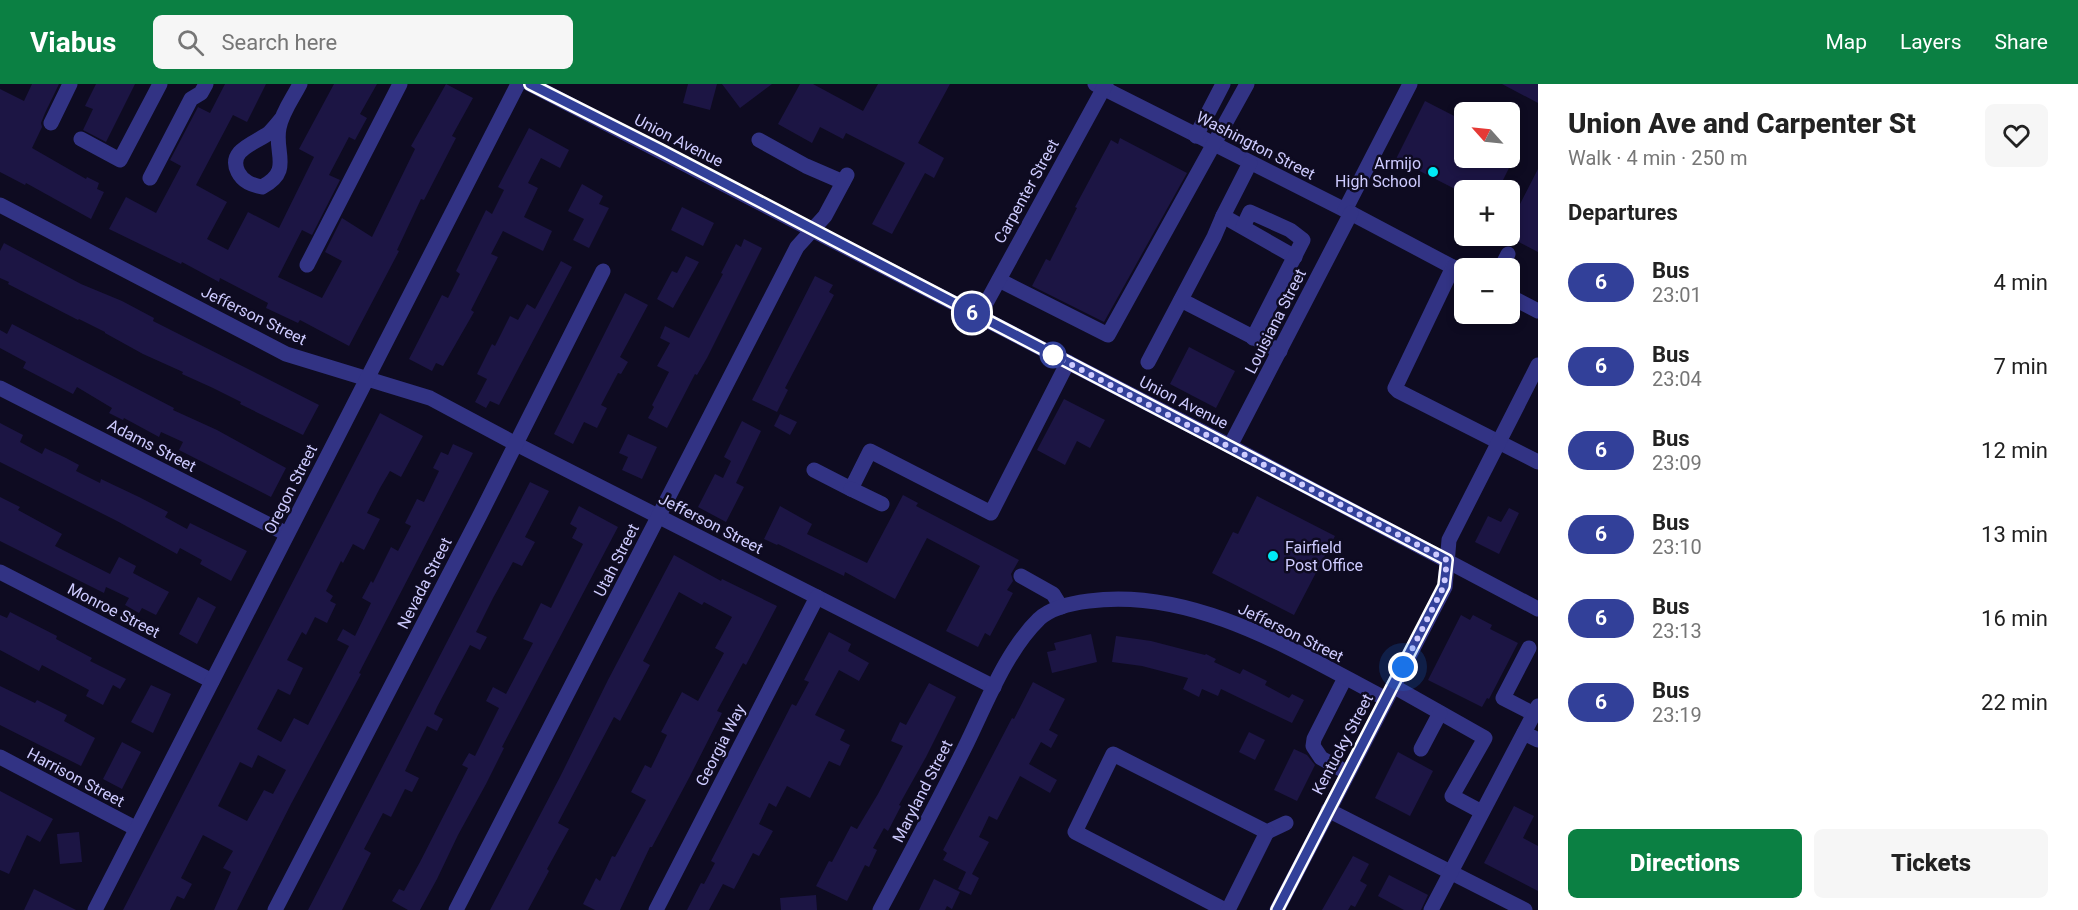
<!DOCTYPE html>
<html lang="en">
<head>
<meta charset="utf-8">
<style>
  body { margin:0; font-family:Roboto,sans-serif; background:#f6f6f6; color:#222; height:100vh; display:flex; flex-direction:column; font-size:22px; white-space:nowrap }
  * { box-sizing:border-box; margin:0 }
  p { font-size:20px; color:#767676 }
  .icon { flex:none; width:33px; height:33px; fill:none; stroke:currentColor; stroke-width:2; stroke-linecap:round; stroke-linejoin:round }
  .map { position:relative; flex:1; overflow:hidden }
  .side { display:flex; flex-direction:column; background:#fff; width:540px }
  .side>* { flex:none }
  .badge { padding:0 12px; border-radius:20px; font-size:21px; line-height:39px }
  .needle { width:39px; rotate:297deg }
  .controls { position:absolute; left:1454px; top:18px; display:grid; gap:12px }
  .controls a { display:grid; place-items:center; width:66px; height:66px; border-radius:9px; background:#fff; box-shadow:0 3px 9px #0003; font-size:30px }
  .you { position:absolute; width:30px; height:30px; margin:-15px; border:4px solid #fff; border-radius:50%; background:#1a73e8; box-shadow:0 0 0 9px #1a73e833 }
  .map>.badge { position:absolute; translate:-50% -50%; box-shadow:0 0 0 3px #fff }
  h2 { padding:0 30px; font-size:22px; line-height:54px }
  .round { display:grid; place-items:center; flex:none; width:63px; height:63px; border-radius:9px; background:#f6f6f6 }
  .head { display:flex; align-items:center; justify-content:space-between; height:102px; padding:0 30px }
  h1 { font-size:28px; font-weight:800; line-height:45px }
  .action { display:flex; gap:12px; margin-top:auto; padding:12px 30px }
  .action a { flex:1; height:69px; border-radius:9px; background:#0b8043; color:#fff; font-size:24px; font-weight:800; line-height:69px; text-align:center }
  .action a+a { background:#f6f6f6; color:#222 }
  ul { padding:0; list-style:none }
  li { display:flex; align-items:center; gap:18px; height:84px; padding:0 30px }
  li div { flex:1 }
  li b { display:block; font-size:22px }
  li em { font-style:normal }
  li .badge { min-width:66px; font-weight:700; text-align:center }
  header { display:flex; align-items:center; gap:36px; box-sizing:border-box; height:84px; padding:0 30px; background:#0b8043; color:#fff }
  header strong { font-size:28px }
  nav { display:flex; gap:33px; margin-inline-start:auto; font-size:21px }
  .search { width:420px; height:54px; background:#f6f6f6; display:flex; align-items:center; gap:15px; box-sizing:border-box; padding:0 21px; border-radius:9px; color:#767676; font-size:22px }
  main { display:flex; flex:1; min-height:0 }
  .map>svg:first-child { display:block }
  .building { fill:#1c1544; fill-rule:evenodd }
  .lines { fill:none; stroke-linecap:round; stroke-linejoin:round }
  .minor { stroke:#323384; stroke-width:15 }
  .line-casing { stroke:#fff; stroke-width:14 }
  .line { stroke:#324099; stroke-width:9 }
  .walk { stroke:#cecbff; stroke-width:6; stroke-dasharray:0 10.8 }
  .poi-dot { fill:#00eaf6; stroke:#0e0b21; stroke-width:2 }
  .stop-dot { fill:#fff; stroke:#324099; stroke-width:3 }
  .labels { text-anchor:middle; stroke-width:5; stroke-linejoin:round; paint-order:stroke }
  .street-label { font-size:16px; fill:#cecbff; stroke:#0e0b21 }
  .poi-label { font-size:16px; fill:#cecbff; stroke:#0e0b21; text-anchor:end }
</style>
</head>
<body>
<header>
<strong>Viabus</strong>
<div class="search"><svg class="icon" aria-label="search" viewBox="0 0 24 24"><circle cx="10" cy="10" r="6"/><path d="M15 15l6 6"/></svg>Search here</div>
<nav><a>Map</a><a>Layers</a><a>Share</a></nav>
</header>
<main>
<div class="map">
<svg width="1538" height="826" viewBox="0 0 1538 826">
  <rect width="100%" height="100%" fill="#0e0b21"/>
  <g class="building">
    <polygon points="32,0 59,0 45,29 41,39 42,43 32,64 86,95 87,93 99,99 97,105 104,108 91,135 26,99 25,101 0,88 0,5 24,17"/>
    <polygon points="96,0 135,0 106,58 83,46 93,25 85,22"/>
    <polygon points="225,0 266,0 247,38 233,31 196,101 227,118 207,155 228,166 248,128 279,144 314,73 299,65 334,0 377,0 360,30 367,34 355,56 349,53 329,91 340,96 312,151 302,146 278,193 322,214 342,177 325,168 342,134 372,153 415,65 411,62 446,0 473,14 452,52 456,54 424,116 421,115 397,166 399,167 349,262 300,236 298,239 266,224 268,219 220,194 219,198 182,178 181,180 109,145 126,113 156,129 181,82 170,76 198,23 210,29"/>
    <polygon points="688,0 717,0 710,26 683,19"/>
    <polygon points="722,0 772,0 740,24"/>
    <polygon points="800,0 813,0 863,27 878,0 950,0 918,59 944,74 934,94 925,89 892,150 872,140 905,79 846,49 843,55 820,43 812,59 778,40"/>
    <polygon points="1502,0 1538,0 1538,19"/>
    <polygon points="1425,17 1464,37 1464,74 1514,74 1498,106 1457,106 1396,75"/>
    <polygon points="529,44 569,66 560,84 541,74 528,99 538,104 524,133 552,147 543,167 503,147 491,170 498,173 471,226 474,228 443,282 436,279 432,287 409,275 442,211 448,214 460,190 456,187 486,126 492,130 504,106 498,103"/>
    <polygon points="1120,54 1187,89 1104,238 1032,202 1046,175 1050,177 1077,124 1075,123 1111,56 1118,60"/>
    <polygon points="1538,85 1538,168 1509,153 1509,116 1519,122"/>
    <polygon points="582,100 603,112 599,120 609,124 589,164 573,156 584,135 568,127"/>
    <polygon points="682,123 714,139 703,162 671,146"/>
    <polygon points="744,155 762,164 707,274 697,291 695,290 667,344 648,334 654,323 652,321 669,288 657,282 670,259 660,254 665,242 689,254 723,190 721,189 736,160 741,163"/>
    <polygon points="4,159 81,200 122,217 154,234 153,237 319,321 303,351 240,320 241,318 213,304 182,290 183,288 143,270 105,249 105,248 79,235 78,236 8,200 9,198 0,194 0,167"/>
    <polygon points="686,172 699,178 673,224 657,215 672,187 677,189"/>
    <polygon points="561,177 572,183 499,321 490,317 486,324 475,318 487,295 477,290 492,260 495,262 510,232 518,236 527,220 535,225"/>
    <polygon points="815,192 833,201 829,208 834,211 785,304 788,306 777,328 752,316"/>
    <polygon points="625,209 648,221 620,273 628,278 621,290 618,289 601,321 607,324 597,344 584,338 573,360 554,350"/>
    <polygon points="12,240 174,324 173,326 217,346 286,384 271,413 179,366 183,358 161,348 159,353 124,334 123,336 109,329 112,324 77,303 73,310 23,284 26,278 0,264 0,246 7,250"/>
    <polygon points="1189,263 1235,287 1216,324 1170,300"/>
    <polygon points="1064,315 1105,336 1090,364 1077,357 1065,381 1037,366"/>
    <path d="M380,329L423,352L401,393L390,387L380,404L367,429L380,435L364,466L353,460L343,479L341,477L326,507L333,512L330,517L336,520L327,539L315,533L306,551L302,548L287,576L303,584L290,611L278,605L257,645L281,658L294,634L308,641L349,562L337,556L343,545L355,552L371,519L362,514L371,497L373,499L391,463L398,467L411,442L405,439L417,415L424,418L439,387L433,384L441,368L448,371L453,360L473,369L359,589L361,590L291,720L237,826H214L231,788L223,784L233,767L203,751L181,794L192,800L184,815L177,812L170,826H123ZM258,671L286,686L273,710L264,706L247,737L218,722L240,678L252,684Z"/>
    <polygon points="780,330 797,338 790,351 774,342"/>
    <polygon points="742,337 761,347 736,399 744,403 726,438 698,423 715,390 723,394 731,377 724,373"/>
    <polygon points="0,339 23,351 20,358 42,370 45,364 66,374 79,381 76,387 100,399 101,395 139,413 168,428 165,433 187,445 190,439 247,467 231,497 200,480 202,476 180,464 177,470 117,437 0,378"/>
    <polygon points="628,350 657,363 642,395 622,386 628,373 619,369"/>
    <polygon points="530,398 549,407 525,453 535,458 522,482 513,478 493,514 476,548 487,553 480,566 470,561 437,623 434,630 443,635 437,647 427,642 419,658 405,687 419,694 412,708 405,705 391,733 383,729 364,765 371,769 342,826 308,826"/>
    <polygon points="903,411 918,419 916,422 1019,476 1011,490 1013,497 1007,506 1013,509 990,552 985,549 978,563 946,547 980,482 927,454 895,515 845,488 844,492 778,460 777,461 764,455 780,422 812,440 807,450 867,479"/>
    <polygon points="1257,412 1335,452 1294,531 1212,489 1233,448 1238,450"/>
    <polygon points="0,413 20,423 18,426 62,450 55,462 110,490 119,473 136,482 133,489 169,508 156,531 142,524 139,529 125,521 129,514 106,503 104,509 0,457"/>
    <polygon points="579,422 618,443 502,663 504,664 486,700 458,751 437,795 420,826 408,826 392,817 399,805 404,807 420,778 468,684 462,681 469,669 475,672 499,624 486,617 493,603 506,610 533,559 523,555 541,519 551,524 583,460 572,454 577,444 570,440"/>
    <polygon points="1509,424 1519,429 1499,470 1475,458 1488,432 1501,438"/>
    <polygon points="674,471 721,497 722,495 777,522 746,581 743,579 717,627 722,629 689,694 652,763 650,763 620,826 595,826 583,820 596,794 600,797 612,772 615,773 646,716 631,708 645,681 651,684 667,651 661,648 682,608 698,617 724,569 715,564 732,533 704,518 702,521 679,508 643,577 650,581 620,637 614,633 558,739 569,745 547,785 549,787 528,826 490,826 561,691 608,596"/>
    <polygon points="198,513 216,523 197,560 179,550"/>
    <polygon points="10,528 57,552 56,555 92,574 90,577 126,595 120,605 113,601 103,621 86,612 89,606 42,581 39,587 0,566 0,531 7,534"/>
    <polygon points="1461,531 1470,536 1473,531 1492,541 1490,545 1518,559 1489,615 1487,614 1482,623 1428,596"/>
    <polygon points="829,548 851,560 848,567 869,579 859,597 839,586 815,631 845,646 840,656 850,661 840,682 829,677 810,714 787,702 776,723 769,719 759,740 773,747 759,772 753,769 734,805 723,800 709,826 687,826 701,799 704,800 715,779 711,777 792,620 796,622 809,598 804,596"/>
    <polygon points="1091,550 1097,578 1052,589 1047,568 1056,566 1054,559"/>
    <polygon points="1116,552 1151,557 1205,571 1206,570 1216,575 1214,578 1240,590 1243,585 1267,597 1265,601 1289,614 1292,610 1304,616 1292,639 1221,605 1218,612 1202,605 1199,613 1183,605 1188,594 1142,582 1112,578"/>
    <polygon points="1033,598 1065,615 1049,646 1058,651 1051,664 1041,658 1029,680 1057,696 1050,709 1020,692 997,736 989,732 979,753 989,758 972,790 979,794 971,811 958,805 966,788 943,776 947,769 943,766 1012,634 1014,635"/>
    <polygon points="929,599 956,613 926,673 899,721 901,722 888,747 884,744 873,764 877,766 869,783 865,781 847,817 816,802 829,777 832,778 851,742 857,745 878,710 903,662 891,657 900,638 906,641"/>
    <polygon points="151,601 171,610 153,649 131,638"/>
    <polygon points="0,602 35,619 37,616 67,631 64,637 95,654 81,682 0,641"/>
    <polygon points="1249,648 1265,656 1255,676 1239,668"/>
    <polygon points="122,658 141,668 122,705 103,695"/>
    <polygon points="1294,665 1307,671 1315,681 1297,717 1274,706"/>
    <polygon points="1398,668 1433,687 1410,732 1375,714"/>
    <polygon points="0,707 53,735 40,758 27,751 9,790 0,786"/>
    <polygon points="1514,722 1534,732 1523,754 1538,762 1538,807 1484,779"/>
    <polygon points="79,748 82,778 60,780 57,750"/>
    <polygon points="1353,772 1369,780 1360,797 1367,801 1355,823 1351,821 1348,826 1322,826"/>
    <polygon points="1389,791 1428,811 1421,826 1404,826 1378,812"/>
    <polygon points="934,795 960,808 952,825 947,822 945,826 919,826"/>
    <polygon points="34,805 76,826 24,826"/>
    <polygon points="816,811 817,826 781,826 780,814"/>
  </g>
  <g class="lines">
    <g class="minor">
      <polyline points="530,0 1230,362 1538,525"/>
      <polyline points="1095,0 1345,126 1464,189"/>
      <path d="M282,34C278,39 274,44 269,49C256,59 227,66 238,88C243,98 252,101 262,103C293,87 274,69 279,44C282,28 293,14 300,0"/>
      <polyline points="51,39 70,0"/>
      <polyline points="1196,52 1223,0"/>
      <polyline points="81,55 120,76 160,0"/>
      <polyline points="759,56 806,82 843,98"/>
      <polyline points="150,94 191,15 201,9 206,0"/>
      <polyline points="0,121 286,270 430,314 516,360 994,603"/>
      <polyline points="1345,126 1410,0"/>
      <polyline points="1223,132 1295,173"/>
      <polyline points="1243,143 1250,128 1290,146 1303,156 1253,254"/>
      <polyline points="307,181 400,0"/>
      <polyline points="1453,183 1395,304 1398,307 1538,378"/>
      <polyline points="1501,184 1508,170"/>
      <polyline points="999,196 1108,251 1247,0"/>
      <polyline points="1509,212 1538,227"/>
      <polyline points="1181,216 1280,267"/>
      <polyline points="979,232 1106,0"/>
      <polyline points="1148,278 1214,153 1223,132 1250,79"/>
      <polyline points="0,304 287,450"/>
      <polyline points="1230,362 1351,129"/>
      <polyline points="814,386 851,405 870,367 991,429 1068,278"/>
      <polyline points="851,405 882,420"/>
      <polyline points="0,488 212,597"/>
      <polyline points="1021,492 1053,510 1061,523"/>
      <polyline points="1529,564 1503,614 1534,630"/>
      <polyline points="1345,594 1314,655 1313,662 1321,674 1348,689"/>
      <polyline points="1393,602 1485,654 1452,712 1482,728"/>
      <polyline points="1524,649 1538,656"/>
      <polyline points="1421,665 1440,629"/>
      <polyline points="0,673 135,744"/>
      <polyline points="1328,726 1525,826"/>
      <polyline points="95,826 518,0"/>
      <polyline points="275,826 480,431 603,187"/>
      <polyline points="456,826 797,163 825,132 847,91"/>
      <polyline points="656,826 817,513"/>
      <path d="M880,826C909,772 937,719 964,665C985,623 1005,568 1039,535C1052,523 1072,519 1089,517C1195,503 1296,568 1386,615"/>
      <polyline points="1225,826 1075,748 1113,670 1267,748 1286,739"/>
      <polyline points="1228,826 1267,748"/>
      <polyline points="1277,826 1445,503 1449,456 1538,281"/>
      <polyline points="1431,826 1538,622"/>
    </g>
  </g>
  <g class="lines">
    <g class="line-casing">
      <polyline id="line" points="530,0 661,66 1447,476 1444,502 1277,826"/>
    </g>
    <use href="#line" class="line"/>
    <polyline class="walk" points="1053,271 1447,476 1444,502 1403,583"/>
  </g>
  <g class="poi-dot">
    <circle cx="1433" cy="88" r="6"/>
    <circle cx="1273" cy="472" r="6"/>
  </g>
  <circle class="stop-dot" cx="1053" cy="271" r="12"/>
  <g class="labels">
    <g class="street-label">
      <text transform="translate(679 56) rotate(27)" y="6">Union Avenue</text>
      <text transform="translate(1256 61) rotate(27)" y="6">Washington Street</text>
      <text transform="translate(1026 107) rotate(-61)" y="6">Carpenter Street</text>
      <text transform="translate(254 231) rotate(26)" y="6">Jefferson Street</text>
      <text transform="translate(1275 237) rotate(-63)" y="6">Louisiana Street</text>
      <text transform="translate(1184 318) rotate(27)" y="6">Union Avenue</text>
      <text transform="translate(152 361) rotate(27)" y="6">Adams Street</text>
      <text transform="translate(290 405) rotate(-63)" y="6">Oregon Street</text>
      <text transform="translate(711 439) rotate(27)" y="6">Jefferson Street</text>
      <text transform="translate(616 476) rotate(-63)" y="6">Utah Street</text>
      <text transform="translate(424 499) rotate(-63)" y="6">Nevada Street</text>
      <text transform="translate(114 526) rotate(27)" y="6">Monroe Street</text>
      <text transform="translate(1291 548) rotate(26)" y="6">Jefferson Street</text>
      <text transform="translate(1342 660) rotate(-62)" y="6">Kentucky Street</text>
      <text transform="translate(720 661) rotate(-63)" y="6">Georgia Way</text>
      <text transform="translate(76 693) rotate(28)" y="6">Harrison Street</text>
      <text transform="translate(922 707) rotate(-63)" y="6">Maryland Street</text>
    </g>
    <g class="poi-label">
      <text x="1421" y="85">Armijo<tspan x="1421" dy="18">High School</tspan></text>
      <text x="1285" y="469" text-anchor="start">Fairfield<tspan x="1285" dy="18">Post Office</tspan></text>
    </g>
  </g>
</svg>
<div class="controls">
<a><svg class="needle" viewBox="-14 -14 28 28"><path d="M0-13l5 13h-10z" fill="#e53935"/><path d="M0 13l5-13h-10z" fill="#767676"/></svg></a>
<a>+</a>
<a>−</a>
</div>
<div class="you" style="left:1403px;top:583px"></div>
<b class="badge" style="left:972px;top:229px;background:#324099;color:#fff">6</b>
</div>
<section class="side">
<div class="head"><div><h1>Union Ave and Carpenter St</h1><p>Walk · 4 min · 250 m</p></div><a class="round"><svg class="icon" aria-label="heart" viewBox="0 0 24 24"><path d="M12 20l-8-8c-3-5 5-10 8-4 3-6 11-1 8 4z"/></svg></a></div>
<h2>Departures</h2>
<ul>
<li><span class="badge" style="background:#324099;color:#fff">6</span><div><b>Bus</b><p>23:01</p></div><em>4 min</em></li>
<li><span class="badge" style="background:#324099;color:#fff">6</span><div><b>Bus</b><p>23:04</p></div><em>7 min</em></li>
<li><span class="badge" style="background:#324099;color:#fff">6</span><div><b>Bus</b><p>23:09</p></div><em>12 min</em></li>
<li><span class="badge" style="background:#324099;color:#fff">6</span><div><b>Bus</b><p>23:10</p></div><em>13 min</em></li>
<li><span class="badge" style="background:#324099;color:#fff">6</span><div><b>Bus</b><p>23:13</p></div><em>16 min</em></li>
<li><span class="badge" style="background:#324099;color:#fff">6</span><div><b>Bus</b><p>23:19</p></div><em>22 min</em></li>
</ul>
<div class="action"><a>Directions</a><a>Tickets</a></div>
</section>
</main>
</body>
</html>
